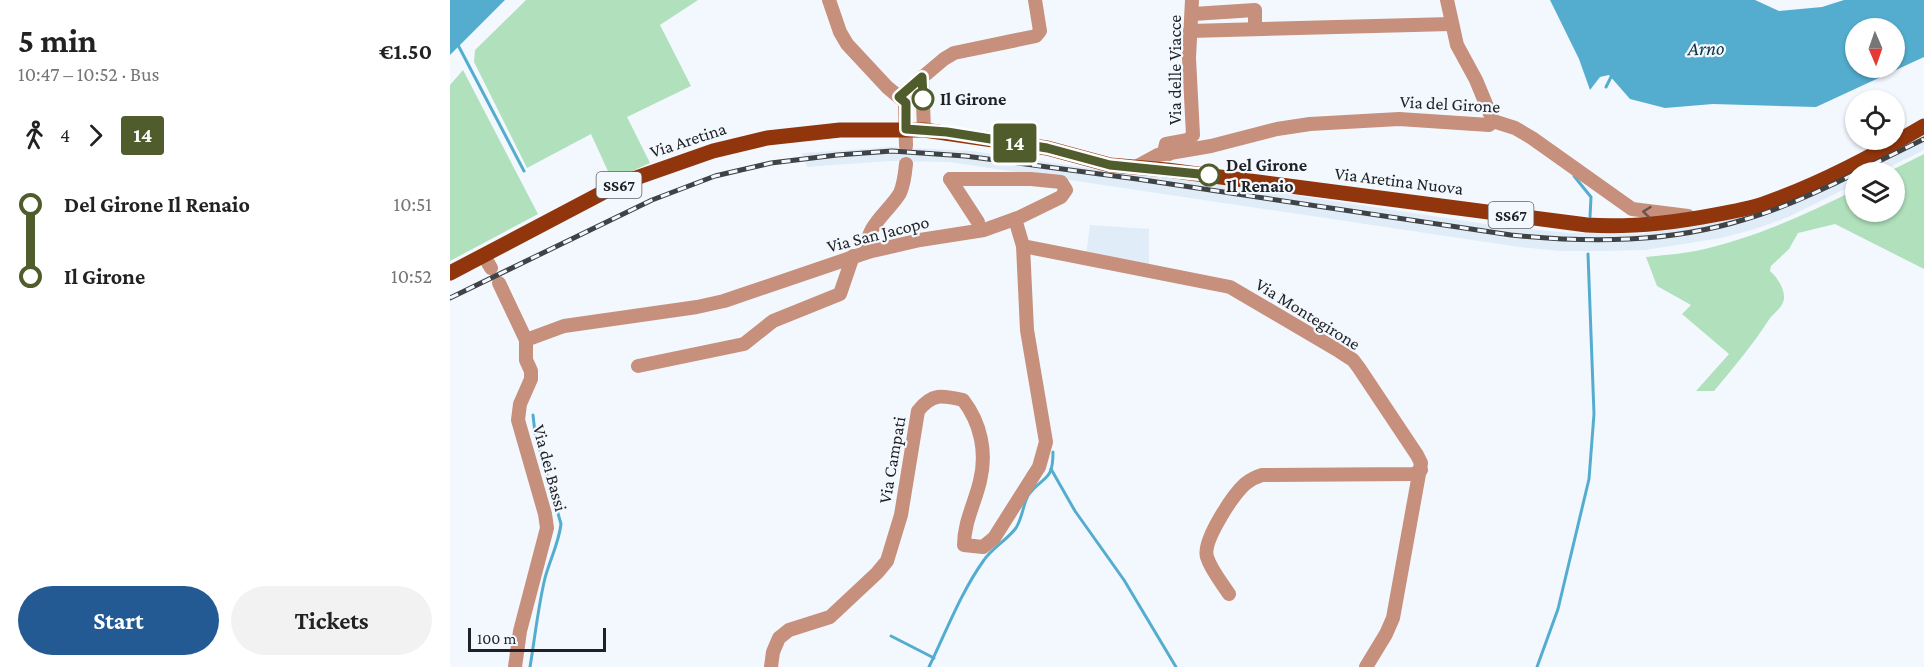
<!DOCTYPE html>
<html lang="en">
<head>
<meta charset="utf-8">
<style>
  body { margin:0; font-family:"Crimson Pro",serif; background:#f2f2f2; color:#222; height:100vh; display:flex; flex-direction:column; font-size:22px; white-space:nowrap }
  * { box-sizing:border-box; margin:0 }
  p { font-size:20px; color:#767676 }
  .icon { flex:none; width:33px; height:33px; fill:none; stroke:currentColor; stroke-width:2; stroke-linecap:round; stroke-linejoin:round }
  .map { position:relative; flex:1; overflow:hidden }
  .sheet { display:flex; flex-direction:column; background:#fff; width:450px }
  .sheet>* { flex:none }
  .badge { padding:0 12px; border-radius:4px; font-size:21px; line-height:39px }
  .needle { width:39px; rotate:178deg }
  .fabs { position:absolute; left:1395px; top:18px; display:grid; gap:12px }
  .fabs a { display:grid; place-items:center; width:60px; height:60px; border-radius:50%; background:#fff; box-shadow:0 2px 4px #0004; font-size:30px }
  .scale { position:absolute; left:18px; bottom:15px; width:138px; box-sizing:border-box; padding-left:6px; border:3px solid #1f2123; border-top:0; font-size:16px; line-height:21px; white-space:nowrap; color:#1f2123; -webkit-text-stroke:4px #f3f8fe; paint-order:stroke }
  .map>.badge { position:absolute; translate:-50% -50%; box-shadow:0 0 0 3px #fff }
  .legs { display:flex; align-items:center; gap:9px; height:66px; padding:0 18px; font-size:20px }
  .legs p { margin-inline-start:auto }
  .head { display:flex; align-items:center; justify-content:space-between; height:102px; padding:0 18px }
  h1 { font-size:33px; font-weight:700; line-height:45px }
  .button { display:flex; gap:12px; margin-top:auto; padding:12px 18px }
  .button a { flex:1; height:69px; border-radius:36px; background:#245a93; color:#fff; font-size:24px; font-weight:700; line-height:69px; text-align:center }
  .button a+a { background:#f2f2f2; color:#222 }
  ul { padding:0 18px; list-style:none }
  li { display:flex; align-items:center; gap:21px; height:72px; font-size:22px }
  li i { display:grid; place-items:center; width:9px; height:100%; margin:0 8px; background:currentColor }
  li i::after { content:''; width:15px; height:15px; margin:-8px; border:4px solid; border-radius:50%; background:#fff }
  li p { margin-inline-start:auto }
  li:first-child i { background:linear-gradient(#0000 50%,currentColor 0) }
  li:last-child i { background:linear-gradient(currentColor 50%,#0000 0) }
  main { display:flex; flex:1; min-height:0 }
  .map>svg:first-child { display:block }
  .built { fill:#e0ecf7 }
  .green { fill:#b0e0bc }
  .water { fill:#54adce; fill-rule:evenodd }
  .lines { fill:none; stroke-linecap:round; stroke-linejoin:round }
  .stream { stroke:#54adce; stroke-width:3 }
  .minor { stroke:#c6907d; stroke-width:14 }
  .major { stroke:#91350c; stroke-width:15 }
  .rail-casing { stroke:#404345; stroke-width:5 }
  .rail { stroke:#f3f8fe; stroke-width:3; stroke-dasharray:9; stroke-linecap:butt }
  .oneway { stroke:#6a534c }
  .line-1-casing { stroke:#fff; stroke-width:14 }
  .line-1 { stroke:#515c2d; stroke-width:9 }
  .stop-1-dot { fill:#fff; stroke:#515c2d; stroke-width:3 }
  .labels { text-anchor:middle; stroke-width:4.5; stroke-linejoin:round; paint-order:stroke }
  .shield { fill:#f3f8fe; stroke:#5f6265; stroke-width:1.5 }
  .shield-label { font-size:16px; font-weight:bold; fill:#1f2123 }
  .street-label { font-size:18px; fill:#1f2123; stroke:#f3f8fe }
  .stop-label { font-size:18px; font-weight:bold; fill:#1f2123; stroke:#f3f8fe; text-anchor:start }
  .water-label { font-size:20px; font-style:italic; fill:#093442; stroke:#f3f8fe }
</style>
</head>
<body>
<main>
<section class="sheet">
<div class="head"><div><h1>5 min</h1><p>10:47 – 10:52 · Bus</p></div><b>€1.50</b></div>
<div class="legs"><svg class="icon" aria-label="walk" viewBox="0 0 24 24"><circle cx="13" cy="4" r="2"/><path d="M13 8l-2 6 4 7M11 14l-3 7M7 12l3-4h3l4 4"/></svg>4<svg class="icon" aria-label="forward" viewBox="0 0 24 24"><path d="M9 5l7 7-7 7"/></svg><b class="badge" style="background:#515c2d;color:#fff">14</b></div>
<ul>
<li><i style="color:#515c2d"></i><b>Del Girone Il Renaio</b><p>10:51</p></li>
<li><i style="color:#515c2d"></i><b>Il Girone</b><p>10:52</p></li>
</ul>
<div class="button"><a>Start</a><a>Tickets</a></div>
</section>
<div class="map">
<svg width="1474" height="667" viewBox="0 0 1474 667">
  <rect width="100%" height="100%" fill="#f3f8fe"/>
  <g class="built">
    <polygon points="1474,133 1474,150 1429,172 1406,172 1405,184 1338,217 1305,229 1271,238 1195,250 1154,251 1111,251 1069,247 499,162 439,161 357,167 352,153 442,147 522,151 657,171 737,179 1049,226 1119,233 1191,234 1280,218"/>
    <polygon points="640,225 699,229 699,266 636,256"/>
  </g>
  <g class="green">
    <polygon points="76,0 248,0 210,25 241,86 177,117 200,163 162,180 141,134 77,168 24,62 25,50"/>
    <polygon points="13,70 88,214 0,261 0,85"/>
    <path d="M1474,154V269L1385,224L1348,233L1339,249L1321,266L1320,271C1327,277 1335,289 1334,299C1332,309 1323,313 1318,321C1302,346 1283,368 1264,391H1246L1279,354L1232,314L1241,305L1207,286L1196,257C1213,255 1230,254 1246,251C1302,239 1355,215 1405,190L1406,212H1444V172H1438Z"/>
  </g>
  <g class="water">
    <polygon points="0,0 55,0 0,55"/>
    <path d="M1100,0H1305L1329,11L1372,7L1394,0H1474V57L1366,107L1263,104L1215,108L1180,99L1159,75L1150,77L1140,90L1129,59ZM1444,28V68H1406V28Z"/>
  </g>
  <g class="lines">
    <g class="stream">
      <polyline points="8,45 74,171"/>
      <polyline points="1156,87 1162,75"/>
      <polyline points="1124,176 1141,197 1140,217"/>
      <polyline points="601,469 625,511 674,580 726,667"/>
      <polyline points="441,636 484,658"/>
      <path d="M80,667C85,637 88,607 95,578C100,560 109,542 111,524L85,433L83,415"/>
      <path d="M479,667C496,632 511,592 534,560C542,548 557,540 566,528C573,517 573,503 579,494C594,475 603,482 603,452"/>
      <polyline points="1087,667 1108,609 1139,479 1144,414 1138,254"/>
    </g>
    <g class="minor">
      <polyline points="379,0 390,32 397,44 437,87 455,102 456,146"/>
      <polyline points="997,0 1007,45 1026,80 1043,121"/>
      <polyline points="743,14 805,10 805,29"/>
      <polyline points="740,31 1001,24"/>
      <polyline points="472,77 474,130"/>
      <polyline points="449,97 494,59 504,53 586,36 590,31 585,0"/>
      <polyline points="719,154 715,148 716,144 738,140 743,135 739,58 742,0"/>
      <polyline points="686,167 708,155 761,146 827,129 860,124 949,119 1039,125 1043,121 1065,128 1082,138 1182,209 1238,216"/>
      <polyline points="500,179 528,222"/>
      <polyline points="573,246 780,287 889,351 903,360 909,368 967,455 971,463 943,618 936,634 916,667"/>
      <path d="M418,252C413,227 439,212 450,193C454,184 455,174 456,164"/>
      <polyline points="34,256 41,268"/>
      <polyline points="49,283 76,340 76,360 81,371 81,379 70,404 68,420 95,514 97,528 70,631 65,667"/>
      <polyline points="76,340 114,326 247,307 274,301 418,252 470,240 534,230 570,217 611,197 616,190 611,182 581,179 500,179"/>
      <polyline points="188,366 294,344 323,321 390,294 403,256"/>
      <path d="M779,594C772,583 761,570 757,557C752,541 783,495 795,484C800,480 805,477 812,475L964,474L971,470"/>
      <path d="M321,667L323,652L329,638L339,630L380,617L427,573L437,561L451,515L468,411C482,393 492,395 513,400C531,423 537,453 530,481C525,503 514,522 514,545L533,547L544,538L589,467L596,442L577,330L573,246L565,219"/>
    </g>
    <path class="major" d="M0,273L152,193L183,179L263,151L317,138L390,130H474L597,148L660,165L717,170L1137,225C1181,228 1222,223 1264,215C1281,212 1298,209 1313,204C1369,185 1423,156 1474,126"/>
    <g class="rail-casing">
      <g id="rail">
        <polyline points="1407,172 1474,139"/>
        <path d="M0,298L202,200L265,176L321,163L387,155L442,151L515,156L687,179L1061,235C1140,243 1219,243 1296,219C1334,208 1370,191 1406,173"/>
      </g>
    </g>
    <use href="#rail" class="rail"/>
  </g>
  <defs><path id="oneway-chevron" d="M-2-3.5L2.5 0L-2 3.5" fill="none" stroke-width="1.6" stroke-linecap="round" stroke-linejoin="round" transform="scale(1.5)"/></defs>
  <use class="oneway" href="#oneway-chevron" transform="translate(1197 212) rotate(-174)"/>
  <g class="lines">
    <g class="line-1-casing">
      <polyline id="line-1" points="473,99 472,77 449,97 456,103 456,129 497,132 597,148 660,165 759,175"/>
    </g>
    <use href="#line-1" class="line-1"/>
  </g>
  <g class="stop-1-dot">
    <circle cx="473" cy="99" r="10"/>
    <circle cx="759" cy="175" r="10"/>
  </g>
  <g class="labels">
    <g class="shield">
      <rect x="146.5" y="172" width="45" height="26" rx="4.5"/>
      <rect x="1038.5" y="202" width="45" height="26" rx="4.5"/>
    </g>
    <g class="shield-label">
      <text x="169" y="191">SS67</text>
      <text x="1061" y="221">SS67</text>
    </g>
    <g class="street-label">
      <text transform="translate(725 70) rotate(-90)" y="6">Via delle Viacce</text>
      <text transform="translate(1000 104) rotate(3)" y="6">Via del Girone</text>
      <text transform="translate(238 140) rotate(-18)" y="6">Via Aretina</text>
      <text transform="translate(949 181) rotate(7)" y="6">Via Aretina Nuova</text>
      <text transform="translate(428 234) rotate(-14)" y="6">Via San Jacopo</text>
      <text transform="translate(858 314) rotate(32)" y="6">Via Montegirone</text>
      <text transform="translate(442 460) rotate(-80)" y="6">Via Campati</text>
      <text transform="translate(100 468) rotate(75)" y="6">Via dei Bassi</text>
    </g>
    <g class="stop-label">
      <text x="490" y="105">Il Girone</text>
      <text x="776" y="171">Del Girone<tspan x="776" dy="21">Il Renaio</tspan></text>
    </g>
    <g class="water-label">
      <text transform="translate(1256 48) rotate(-1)" y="7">Arno</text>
    </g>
  </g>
</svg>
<div class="fabs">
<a><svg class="needle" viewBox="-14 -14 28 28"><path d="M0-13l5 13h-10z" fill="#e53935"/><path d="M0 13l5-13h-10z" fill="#767676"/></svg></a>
<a><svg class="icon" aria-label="locate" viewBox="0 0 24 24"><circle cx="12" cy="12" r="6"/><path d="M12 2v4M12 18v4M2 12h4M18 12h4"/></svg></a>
<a><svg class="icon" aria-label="layers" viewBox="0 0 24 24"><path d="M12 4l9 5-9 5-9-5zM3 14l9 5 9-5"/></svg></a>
</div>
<div class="scale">100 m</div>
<b class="badge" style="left:565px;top:143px;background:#515c2d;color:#fff">14</b>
</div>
</main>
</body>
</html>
